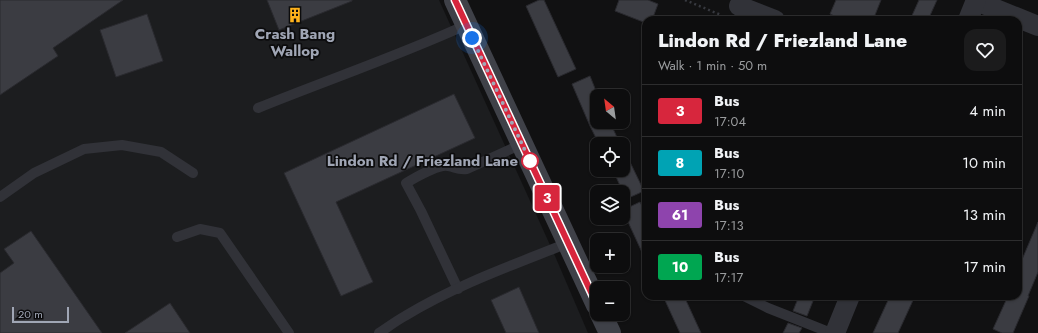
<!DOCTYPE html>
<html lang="en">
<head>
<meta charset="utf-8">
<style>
  body { margin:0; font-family:Jost,sans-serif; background:#1b1b1c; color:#f1f3f6; height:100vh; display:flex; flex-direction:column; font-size:15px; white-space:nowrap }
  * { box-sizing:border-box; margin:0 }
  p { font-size:13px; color:#9a9c9e }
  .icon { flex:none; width:22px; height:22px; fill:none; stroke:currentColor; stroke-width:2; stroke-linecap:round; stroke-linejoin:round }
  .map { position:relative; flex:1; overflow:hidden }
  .sheet { position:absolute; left:642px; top:16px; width:380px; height:284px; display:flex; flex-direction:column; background:#0d0d0e; border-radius:12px; box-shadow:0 1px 3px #0004,0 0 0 1px #2d2d2e }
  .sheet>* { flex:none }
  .badge { padding:0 8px; border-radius:3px; font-size:14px; line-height:26px }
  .needle { width:26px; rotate:331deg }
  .fabs { position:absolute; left:590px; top:89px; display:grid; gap:8px }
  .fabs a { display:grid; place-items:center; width:40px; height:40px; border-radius:8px; background:#0d0d0e; box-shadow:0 1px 3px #0004,0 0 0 1px #2d2d2e; font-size:20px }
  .scale { position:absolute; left:12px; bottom:10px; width:57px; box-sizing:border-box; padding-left:4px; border:2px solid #a0a6b5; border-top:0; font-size:11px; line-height:14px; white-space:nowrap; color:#a0a6b5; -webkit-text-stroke:3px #0c0c0d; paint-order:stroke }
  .you { position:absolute; width:20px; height:20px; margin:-10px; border:3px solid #fff; border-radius:50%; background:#1a73e8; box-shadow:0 0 0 6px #1a73e833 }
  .map>.badge { position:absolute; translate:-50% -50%; box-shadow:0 0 0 2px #fff }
  .round { display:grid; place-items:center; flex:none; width:42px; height:42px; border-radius:12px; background:#1b1b1c }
  .head { display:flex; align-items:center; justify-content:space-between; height:68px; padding:0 16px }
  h1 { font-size:19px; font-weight:800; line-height:30px }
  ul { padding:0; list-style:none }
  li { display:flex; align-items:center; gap:12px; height:52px; padding:0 16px; border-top:1px solid #2d2d2e }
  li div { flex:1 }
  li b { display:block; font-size:15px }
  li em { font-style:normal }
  li .badge { min-width:44px; font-weight:700; text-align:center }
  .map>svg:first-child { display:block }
  .built { fill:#1c1d1f }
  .building { fill:#3b3c42; stroke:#2a2a2f }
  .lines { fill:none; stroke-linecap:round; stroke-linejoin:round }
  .path { stroke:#37393f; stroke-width:2.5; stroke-dasharray:2 3; stroke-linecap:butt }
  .service { stroke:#313238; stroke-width:10 }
  .minor { stroke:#313238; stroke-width:20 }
  .secondary { stroke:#3f4148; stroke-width:22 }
  .line-casing { stroke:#fff; stroke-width:9 }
  .line { stroke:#d7263d; stroke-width:6 }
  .walk { stroke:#a0a6b5; stroke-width:4; stroke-dasharray:0 7.2 }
  .stop-dot { fill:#fff; stroke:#d7263d; stroke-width:2 }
  .labels { text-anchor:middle; stroke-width:3.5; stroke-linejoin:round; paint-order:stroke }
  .poi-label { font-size:15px; font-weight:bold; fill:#a0a6b5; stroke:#0c0c0d }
  .stop-label { font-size:15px; font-weight:bold; fill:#a0a6b5; stroke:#0c0c0d; text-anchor:end }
</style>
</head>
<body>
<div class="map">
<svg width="1038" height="333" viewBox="0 0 1038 333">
  <rect width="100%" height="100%" fill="#111112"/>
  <polygon class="built" points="0,0 439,0 555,256 588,333 0,333"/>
  <g class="building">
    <polygon points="0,0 123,0 53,48 58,56 0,95"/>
    <polygon points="267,0 352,0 352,1 279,30"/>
    <polygon points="539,0 544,0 576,69 558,77 526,6"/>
    <polygon points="619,0 648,0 658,4 652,20 646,20 646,23 615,11"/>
    <polygon points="836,0 881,0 873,20 843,20 830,14"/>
    <polygon points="919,0 937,0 928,20 910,20"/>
    <polygon points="147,14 163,61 116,77 100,30"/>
    <polygon points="590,76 598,96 597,96 597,122 610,122 620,144 599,144 590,126 572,84"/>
    <polygon points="454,94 475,138 336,202 373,282 341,296 284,173"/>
    <polygon points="623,151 628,161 629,160 644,191 626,199 613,170 623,170"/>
    <polygon points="640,202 646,214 646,261 623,211 623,210"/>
    <polygon points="1038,222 1038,272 1028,296 1029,296 1013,333 1002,333 993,329 1008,296 1018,296 1018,269"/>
    <polygon points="31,231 102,333 0,333 0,273 14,263 4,249"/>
    <polygon points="519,287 539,333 506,333 491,300"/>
    <polygon points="663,296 684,296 701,333 680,333"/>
    <polygon points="799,296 815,296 807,316 793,311"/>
    <polygon points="890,296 915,296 898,333 873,333"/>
    <polygon points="170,303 190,333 125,333"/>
    <polygon points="788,323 802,328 799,333 783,333"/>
  </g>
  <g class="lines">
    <polyline class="path" points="685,0 721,15"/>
    <g class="service">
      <path d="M258,108C327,80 398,56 466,25"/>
      <polyline points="0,197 34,173 84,149 122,145 161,152 193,173"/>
      <polyline points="177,237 200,229 220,233 289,333"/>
      <path d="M458,289L421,211L406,183C415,178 438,164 448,166C456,167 456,170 467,169L522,144"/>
      <polyline points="744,296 768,308 801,321 831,333"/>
      <path d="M379,333C388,327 396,321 405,316C456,285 513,265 568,243"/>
    </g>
    <g class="minor">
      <polyline points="976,1 1038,26"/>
      <polyline points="739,6 775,20"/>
      <polyline points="968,20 976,0"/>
      <polyline points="835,333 850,296"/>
    </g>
    <g class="secondary">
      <polyline points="455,0 597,305"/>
      <polyline points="601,314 610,333"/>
    </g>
  </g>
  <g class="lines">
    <g class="line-casing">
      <polyline id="line" points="455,0 597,305"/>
    </g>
    <use href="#line" class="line"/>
    <polyline class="walk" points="472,38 530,161"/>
  </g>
  <defs>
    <g id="building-bare" transform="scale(1.2)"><path d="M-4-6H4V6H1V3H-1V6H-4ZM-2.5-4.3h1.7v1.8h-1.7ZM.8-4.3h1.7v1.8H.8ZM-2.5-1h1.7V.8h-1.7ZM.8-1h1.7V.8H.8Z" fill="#ffb31c" stroke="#0c0c0d" stroke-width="2.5" paint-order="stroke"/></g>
  </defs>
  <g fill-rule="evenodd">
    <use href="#building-bare" x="295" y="15"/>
  </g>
  <circle class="stop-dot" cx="530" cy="161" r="8"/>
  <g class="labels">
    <g class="poi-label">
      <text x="295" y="39">Crash Bang<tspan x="295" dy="17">Wallop</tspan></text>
    </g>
    <g class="stop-label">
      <text x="518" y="166">Lindon Rd / Friezland Lane</text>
    </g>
  </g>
</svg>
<div class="fabs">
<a><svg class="needle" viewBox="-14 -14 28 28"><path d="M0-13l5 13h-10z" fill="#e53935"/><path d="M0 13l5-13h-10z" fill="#9a9c9e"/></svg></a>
<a><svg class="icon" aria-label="locate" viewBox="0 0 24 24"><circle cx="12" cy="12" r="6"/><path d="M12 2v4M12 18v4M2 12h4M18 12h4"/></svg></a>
<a><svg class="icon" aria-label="layers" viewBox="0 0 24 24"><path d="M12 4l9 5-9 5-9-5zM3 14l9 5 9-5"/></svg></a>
<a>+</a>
<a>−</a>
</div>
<div class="scale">20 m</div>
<div class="you" style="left:472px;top:38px"></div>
<b class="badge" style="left:547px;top:198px;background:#d7263d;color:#fff">3</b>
<section class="sheet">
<div class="head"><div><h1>Lindon Rd / Friezland Lane</h1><p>Walk · 1 min · 50 m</p></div><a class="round"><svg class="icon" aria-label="heart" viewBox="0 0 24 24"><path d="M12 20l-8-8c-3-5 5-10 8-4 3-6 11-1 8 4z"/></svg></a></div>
<ul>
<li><span class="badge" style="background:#d7263d;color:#fff">3</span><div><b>Bus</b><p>17:04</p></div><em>4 min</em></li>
<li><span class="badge" style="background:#00a3b4;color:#fff">8</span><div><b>Bus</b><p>17:10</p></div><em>10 min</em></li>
<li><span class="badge" style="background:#8e44ad;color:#fff">61</span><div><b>Bus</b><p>17:13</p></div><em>13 min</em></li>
<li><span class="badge" style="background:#00a651;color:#fff">10</span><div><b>Bus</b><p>17:17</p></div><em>17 min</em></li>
</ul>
</section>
</div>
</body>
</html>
